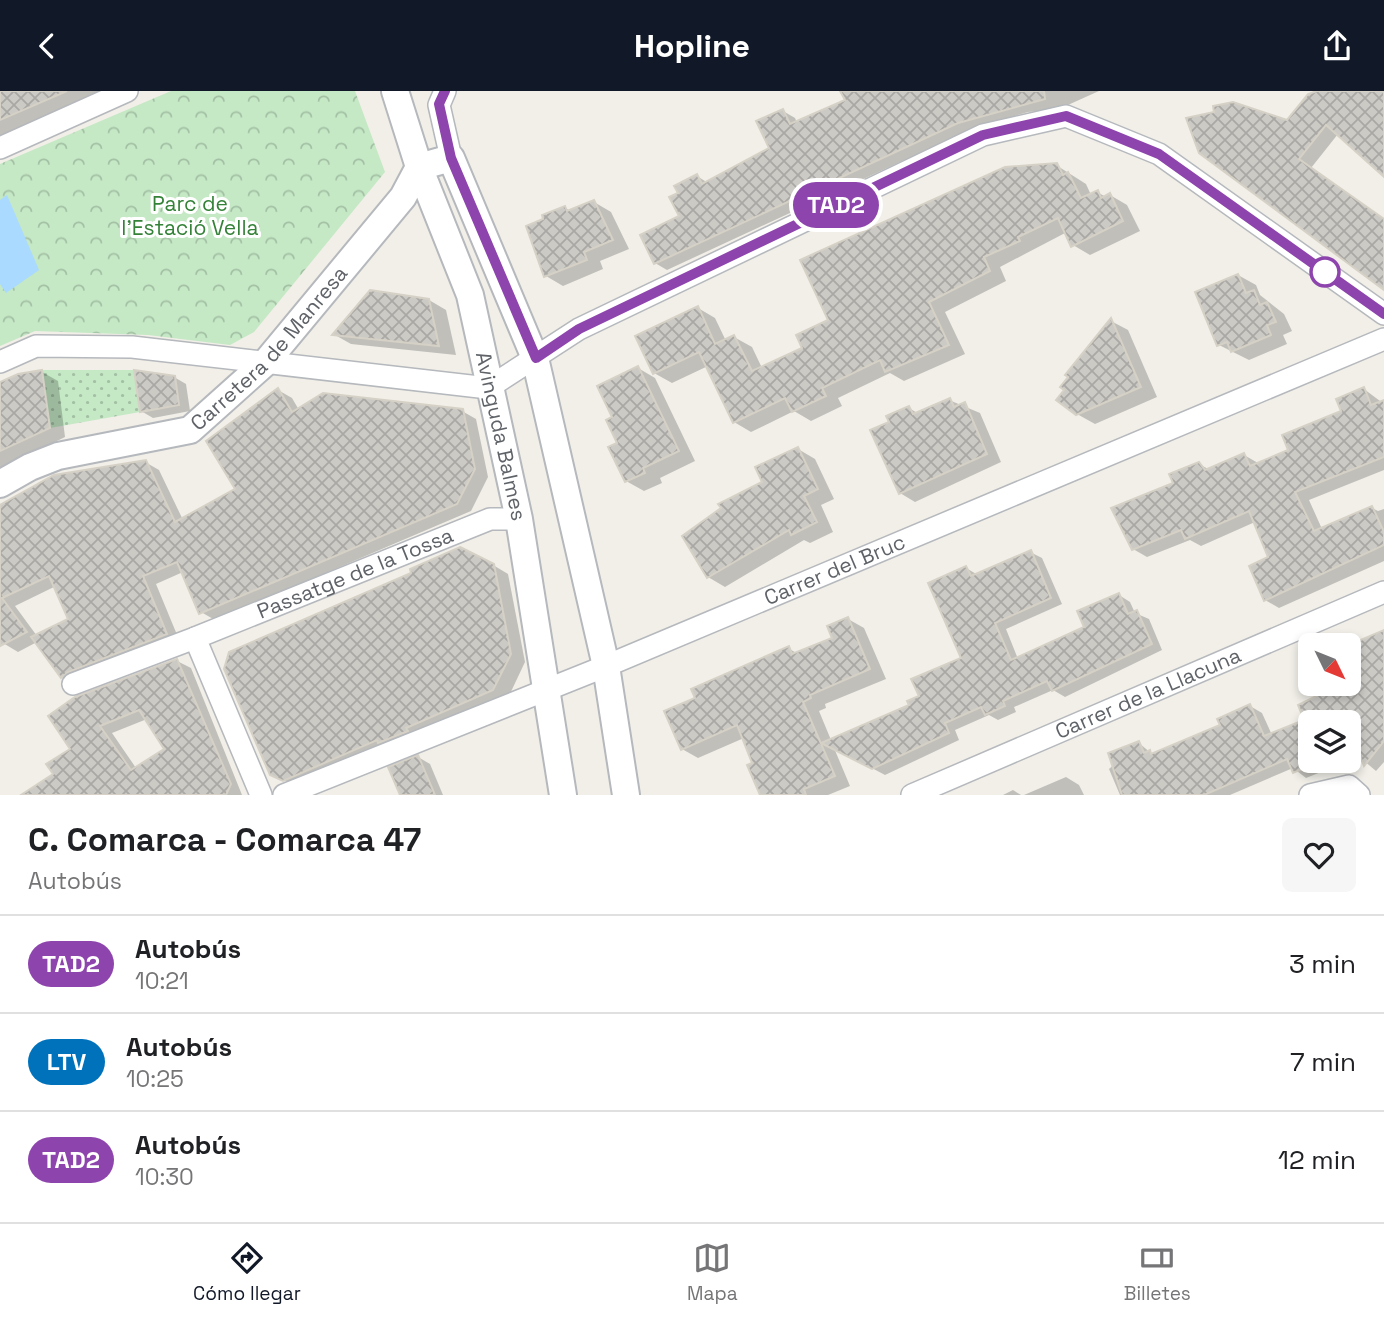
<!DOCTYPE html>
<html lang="es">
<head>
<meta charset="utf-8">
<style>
  body { margin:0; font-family:"Space Grotesk",sans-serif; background:#f6f6f6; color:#202124; height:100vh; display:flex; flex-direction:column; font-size:26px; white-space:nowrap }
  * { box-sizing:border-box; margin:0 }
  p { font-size:23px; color:#757577 }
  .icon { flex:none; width:38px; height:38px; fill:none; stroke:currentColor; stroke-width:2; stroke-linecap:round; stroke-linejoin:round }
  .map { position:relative; height:704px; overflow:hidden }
  .details { display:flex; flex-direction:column; background:#fff; flex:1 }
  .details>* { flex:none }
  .badge { padding:0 14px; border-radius:23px; font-size:24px; line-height:46px }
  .needle { width:46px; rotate:133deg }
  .tools { position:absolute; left:1298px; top:542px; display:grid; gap:14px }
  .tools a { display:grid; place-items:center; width:63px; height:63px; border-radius:10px; background:#fff; box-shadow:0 4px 10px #0003; font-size:35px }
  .map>.badge { position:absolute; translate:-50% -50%; box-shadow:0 0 0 4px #fff }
  .round { display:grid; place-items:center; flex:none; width:74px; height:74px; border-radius:10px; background:#f6f6f6 }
  .head { display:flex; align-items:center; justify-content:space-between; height:119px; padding:0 28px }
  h1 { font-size:33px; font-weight:600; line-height:52px }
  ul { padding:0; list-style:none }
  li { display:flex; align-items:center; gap:21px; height:98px; padding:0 28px; border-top:2px solid #e0e0e0 }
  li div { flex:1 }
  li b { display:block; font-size:26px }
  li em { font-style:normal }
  li .badge { min-width:77px; font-weight:700; text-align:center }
  header { display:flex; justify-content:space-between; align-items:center; height:91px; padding:0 28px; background:#111827; color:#fff; font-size:32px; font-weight:600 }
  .tab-bar { display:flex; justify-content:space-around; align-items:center; height:98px; border-top:2px solid #e0e0e0; background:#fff; font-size:19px; color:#757577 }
  .tab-bar a { display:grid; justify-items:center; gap:4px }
  .tab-bar .selected { color:#111827 }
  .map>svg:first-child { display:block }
  .grass { fill:url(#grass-dots) }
  .park { fill:url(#park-crowns) }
  .water { fill:#aadaff }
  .shadow { fill:#0003; fill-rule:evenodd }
  .building { fill:url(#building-cross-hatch); stroke:#d6d1c6; stroke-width:2; fill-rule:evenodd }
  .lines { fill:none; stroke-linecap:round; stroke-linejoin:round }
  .minor-casing { stroke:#b5b8bc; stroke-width:24 }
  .tertiary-casing { stroke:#b5b8bc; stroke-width:30 }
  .minor { stroke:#fff; stroke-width:21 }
  .tertiary { stroke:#fff; stroke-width:26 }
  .line-casing { stroke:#fff; stroke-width:16 }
  .line { stroke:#8e44ad; stroke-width:10 }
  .stop-dot { fill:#fff; stroke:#8e44ad; stroke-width:3.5 }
  .labels { text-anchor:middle; stroke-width:6; stroke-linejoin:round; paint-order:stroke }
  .park-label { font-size:21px; fill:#348238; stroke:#fff }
  .street-label { font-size:21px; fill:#5f6368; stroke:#fff }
</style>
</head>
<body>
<header><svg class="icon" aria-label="back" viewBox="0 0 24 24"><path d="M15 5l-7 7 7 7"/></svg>Hopline<svg class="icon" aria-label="share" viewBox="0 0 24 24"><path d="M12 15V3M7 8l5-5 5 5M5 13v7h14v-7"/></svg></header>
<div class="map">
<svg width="1384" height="704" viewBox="0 0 1384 704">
  <defs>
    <pattern id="grass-dots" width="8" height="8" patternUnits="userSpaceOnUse" patternTransform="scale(1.75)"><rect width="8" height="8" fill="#c5e8c5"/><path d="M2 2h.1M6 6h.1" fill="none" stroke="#a3c0a4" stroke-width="1.8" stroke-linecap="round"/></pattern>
    <pattern id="park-crowns" width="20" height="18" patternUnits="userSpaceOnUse" patternTransform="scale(1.75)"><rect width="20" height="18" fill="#c5e8c5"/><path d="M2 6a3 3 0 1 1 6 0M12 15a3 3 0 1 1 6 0" fill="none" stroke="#a3c0a4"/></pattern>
    <pattern id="building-cross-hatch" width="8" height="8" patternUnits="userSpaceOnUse" patternTransform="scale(1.75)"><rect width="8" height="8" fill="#cccac5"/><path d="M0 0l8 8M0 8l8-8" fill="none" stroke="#a9a8a4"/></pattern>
  </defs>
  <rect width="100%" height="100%" fill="#f1efe8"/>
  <polygon class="grass" points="42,279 134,279 140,321 50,337"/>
  <polygon class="park" points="171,0 355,0 385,81 254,241 230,254 148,244 35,240 0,255 0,73"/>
  <polygon class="water" points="7,104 39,179 6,202 0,193 0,109"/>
  <g class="shadow">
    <polygon points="0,0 104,0 0,47"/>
    <polygon points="850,0 1099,0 1059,18 1028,21 971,38 667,179 655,172 681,126 680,103 697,85 708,92 772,58 783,20 795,27 797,32 847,10"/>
    <polygon points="1323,0 1384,0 1384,84 1338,43 1311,77 1384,128 1384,195 1201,61 1288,31"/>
    <polygon points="1056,74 1086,93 1091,104 1097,101 1106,106 1110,104 1127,114 1140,140 1090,164 1073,154 1067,141 1000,176 1006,190 945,221 965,263 904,290 890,282 838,307 842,315 811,330 794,320 751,341 734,331 708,275 672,292 654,282 698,217 715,227 726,250 734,246 752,256 762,277 805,257 830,230"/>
    <polygon points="594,111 611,121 629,158 600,170 603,178 563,195 546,185 546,129 565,117 571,120"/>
    <polygon points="1238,184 1256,194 1260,204 1284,223 1292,240 1283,244 1287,253 1249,269 1219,254"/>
    <polygon points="429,209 446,219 456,264 351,253 335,244"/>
    <polygon points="1111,230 1128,239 1157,306 1095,333 1077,323"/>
    <polygon points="638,277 655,287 695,370 660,387 662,392 644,400 626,390 614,327"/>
    <polygon points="42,281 58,290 65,346 0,378 0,293"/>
    <polygon points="174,286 186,293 190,320 153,327 141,320"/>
    <polygon points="1364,298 1384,313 1384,379 1309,409 1322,438 1372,417 1378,420 1384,418 1384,470 1279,517 1265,509 1270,467 1255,431 1201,455 1190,449 1147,466 1133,458 1175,393 1199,373 1210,379 1244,364 1258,372 1290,360 1343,321"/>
    <path d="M278,299L292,307L299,319L462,320L476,328L488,386L471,420L215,529L201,521L183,481L156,493L180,551L76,594L63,586L37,551L18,561L3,552L0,554V415L145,371L159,379L183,429L237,399ZM56,495L71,529L37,545L15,515Z"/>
    <polygon points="949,309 980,322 1001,371 915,411 900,402 891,332 909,317 919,323"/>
    <polygon points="798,358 815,368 834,408 821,414 833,441 810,452 804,449 725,496 708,486"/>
    <polygon points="1030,461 1042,467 1062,513 1006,538 1018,568 1087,537 1119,504 1130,511 1135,522 1149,528 1162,559 1065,606 1053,599 1014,616 1016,621 998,629 989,624 955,639 959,649 885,684 834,657 850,695 828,704 762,704 750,675 754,673 744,647 698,667 682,658 697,608 788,557 798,563 834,548 848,528 864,537 886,588 825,613 826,617 819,620 831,649 911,615 963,567 966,477 978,484"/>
    <polygon points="493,474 508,483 525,571 508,607 299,697 272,683"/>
    <path d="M1384,541V671L1376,680L1363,669L1337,680L1331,677L1306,687L1293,677L1230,704H1120L1109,678L1139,652L1152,663L1222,634L1250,615L1262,622L1272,644L1307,630L1349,593ZM1311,632H1349V670H1311Z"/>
    <path d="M177,570L191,577L242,704H36L55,684L73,658L50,626ZM147,628L167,659L136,677L112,642Z"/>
    <polygon points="418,666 430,673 443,704 402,704 390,677"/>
    <polygon points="1066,686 1079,694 1084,704 1024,704"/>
    <polygon points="1013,699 1021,704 1003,704"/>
  </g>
  <g class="building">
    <polygon points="0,0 67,0 0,29"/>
    <polygon points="840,0 1044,0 1045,8 958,32 654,173 640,144 679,125 669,106 678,102 674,95 697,83 702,93 769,57 756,30 783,18 790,33 845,9"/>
    <polygon points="1317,0 1384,0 1384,86 1326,34 1299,68 1384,128 1384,199 1199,62 1186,27 1214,21 1213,15 1233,11 1287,29 1308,3"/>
    <polygon points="1057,72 1063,84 1068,81 1081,107 1098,99 1101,107 1110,102 1123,130 1071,156 1058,127 1018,146 1020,150 984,166 990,180 929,211 949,254 885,281 880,269 822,297 826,305 792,321 785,307 733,332 699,261 653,283 635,245 698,215 715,253 734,244 752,280 802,257 796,244 828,229 800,169 1005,76"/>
    <polygon points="594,109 613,149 584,161 587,169 544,186 526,135 543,128 542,124 565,115 567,120"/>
    <polygon points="1238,183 1246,202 1254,199 1260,214 1267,211 1276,231 1267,234 1271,244 1231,261 1227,251 1217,255 1195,201"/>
    <polygon points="370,199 429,208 439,255 332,244"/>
    <polygon points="1111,227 1141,296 1076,324 1056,309 1064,299 1060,296 1068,286 1065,284"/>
    <polygon points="638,275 679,360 643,377 645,382 625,391 608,356 617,352 606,329 612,326 597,295"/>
    <polygon points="42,279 50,337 0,360 0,291 18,283"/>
    <polygon points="134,279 175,285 179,314 140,321"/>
    <polygon points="1364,296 1371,314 1384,309 1384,366 1295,401 1314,440 1372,415 1384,441 1384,454 1264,510 1249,475 1268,466 1249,420 1185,448 1181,439 1132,459 1111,417 1173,392 1169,383 1199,371 1205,379 1244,362 1250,375 1288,359 1282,344 1341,320 1336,308"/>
    <polygon points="278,297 292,321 323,302 463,318 475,378 457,413 199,523 177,471 143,485 167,543 68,581 61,587 31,546 68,528 49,485 2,507 27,541 0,555 0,414 54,384 146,369 175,431 235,398 206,350"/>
    <polygon points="950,307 954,316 965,311 987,363 899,403 870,339 889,331 886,325 909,315 913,323"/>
    <polygon points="798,356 818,398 804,405 817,431 791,444 789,439 707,487 682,445 721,417 718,413 762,391 755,376"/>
    <polygon points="460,456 494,473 511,563 493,599 406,637 408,640 378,652 377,649 283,690 270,684 224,578 229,561 411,482 410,478"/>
    <polygon points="1031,459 1051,507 995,532 1011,569 1084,536 1077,520 1119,502 1128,523 1137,519 1152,553 1052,600 1047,590 1003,610 1005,615 985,624 981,616 945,632 949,642 872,678 821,652 909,614 907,610 919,605 911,588 961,567 928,492 966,475 971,485"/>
    <polygon points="848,526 870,578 810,604 811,607 803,611 835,685 804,698 806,704 760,704 747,674 752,672 737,634 681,659 664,620 695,607 691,598 789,555 792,563 832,547 827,535"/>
    <polygon points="1384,539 1384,650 1364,675 1358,660 1349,664 1349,632 1311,632 1311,670 1320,670 1293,682 1287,668 1204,704 1122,704 1108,662 1139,650 1144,662 1150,659 1151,663 1220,634 1217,628 1250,613 1264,645 1304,629 1298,614 1341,593 1349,593 1349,554"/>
    <path d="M177,568L231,693L226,704H21L53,683L46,673L70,658L48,625L75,606ZM139,619L164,658L131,679L100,635Z"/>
    <polygon points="418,664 435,704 400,704 388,676"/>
  </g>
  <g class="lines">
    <g class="minor-casing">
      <g id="minor">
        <polyline points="445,0 439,14 451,67"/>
        <polyline points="0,57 127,0"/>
        <polyline points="0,271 36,255 132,256 488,297 579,238 983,44 1066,25 1159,63 1384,223"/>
        <polyline points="73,593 195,547"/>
        <path id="s1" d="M261,704L195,547L490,428H519"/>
        <path id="s2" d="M284,704L606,575L1384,248"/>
        <path id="s3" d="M912,704L1384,501"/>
        <polyline points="1310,704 1349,695 1359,704"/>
      </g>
    </g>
    <g class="tertiary-casing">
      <g id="tertiary">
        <path id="s4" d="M395,0L419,76L470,204L519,428L563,704"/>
        <path id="s5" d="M0,393L30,376L58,365L190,339L266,271L403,106L419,76L451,67L535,267L606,575L626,704"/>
      </g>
    </g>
    <use href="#minor" class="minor"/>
    <use href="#tertiary" class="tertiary"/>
  </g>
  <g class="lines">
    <g class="line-casing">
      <polyline id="line" points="445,0 439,13 451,67 536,267 579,238 983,44 1066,25 1159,63 1384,223"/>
    </g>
    <use href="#line" class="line"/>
  </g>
  <circle class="stop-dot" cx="1325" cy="181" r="14"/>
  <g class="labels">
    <g class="park-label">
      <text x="190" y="120">Parc de<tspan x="190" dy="24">l'Estació Vella</tspan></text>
    </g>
    <g class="street-label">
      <text dy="7" stroke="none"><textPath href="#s5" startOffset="313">Carretera de Manresa</textPath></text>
      <text dy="7" stroke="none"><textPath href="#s4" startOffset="362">Avinguda Balmes</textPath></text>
      <text dy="7" stroke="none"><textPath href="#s2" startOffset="595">Carrer del Bruc</textPath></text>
      <text dy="7" stroke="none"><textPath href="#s1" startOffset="343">Passatge de la Tossa</textPath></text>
      <text dy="7" stroke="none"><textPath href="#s3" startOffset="257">Carrer de la Llacuna</textPath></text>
    </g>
  </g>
</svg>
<div class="tools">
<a><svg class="needle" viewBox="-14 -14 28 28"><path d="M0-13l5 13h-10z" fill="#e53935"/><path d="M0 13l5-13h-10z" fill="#757577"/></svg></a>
<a><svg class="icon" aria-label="layers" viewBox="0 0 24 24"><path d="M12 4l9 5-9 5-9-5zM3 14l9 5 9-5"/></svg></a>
</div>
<b class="badge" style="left:836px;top:114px;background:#8e44ad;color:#fff">TAD2</b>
</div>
<section class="details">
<div class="head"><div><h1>C. Comarca - Comarca 47</h1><p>Autobús</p></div><a class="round"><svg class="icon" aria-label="heart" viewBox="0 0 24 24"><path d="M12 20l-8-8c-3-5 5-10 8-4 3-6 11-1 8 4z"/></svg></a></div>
<ul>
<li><span class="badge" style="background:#8e44ad;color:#fff">TAD2</span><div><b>Autobús</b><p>10:21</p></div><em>3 min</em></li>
<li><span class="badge" style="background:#0072bc;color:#fff">LTV</span><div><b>Autobús</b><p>10:25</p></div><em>7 min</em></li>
<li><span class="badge" style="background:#8e44ad;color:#fff">TAD2</span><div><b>Autobús</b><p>10:30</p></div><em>12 min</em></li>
</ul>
</section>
<nav class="tab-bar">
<a class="selected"><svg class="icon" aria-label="directions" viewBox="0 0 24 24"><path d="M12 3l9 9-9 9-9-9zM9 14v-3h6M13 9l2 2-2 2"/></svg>Cómo llegar</a>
<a><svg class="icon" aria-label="map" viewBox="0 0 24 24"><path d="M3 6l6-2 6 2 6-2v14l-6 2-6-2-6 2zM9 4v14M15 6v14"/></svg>Mapa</a>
<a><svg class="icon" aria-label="tickets" viewBox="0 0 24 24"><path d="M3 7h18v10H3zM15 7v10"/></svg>Billetes</a>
</nav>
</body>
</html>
